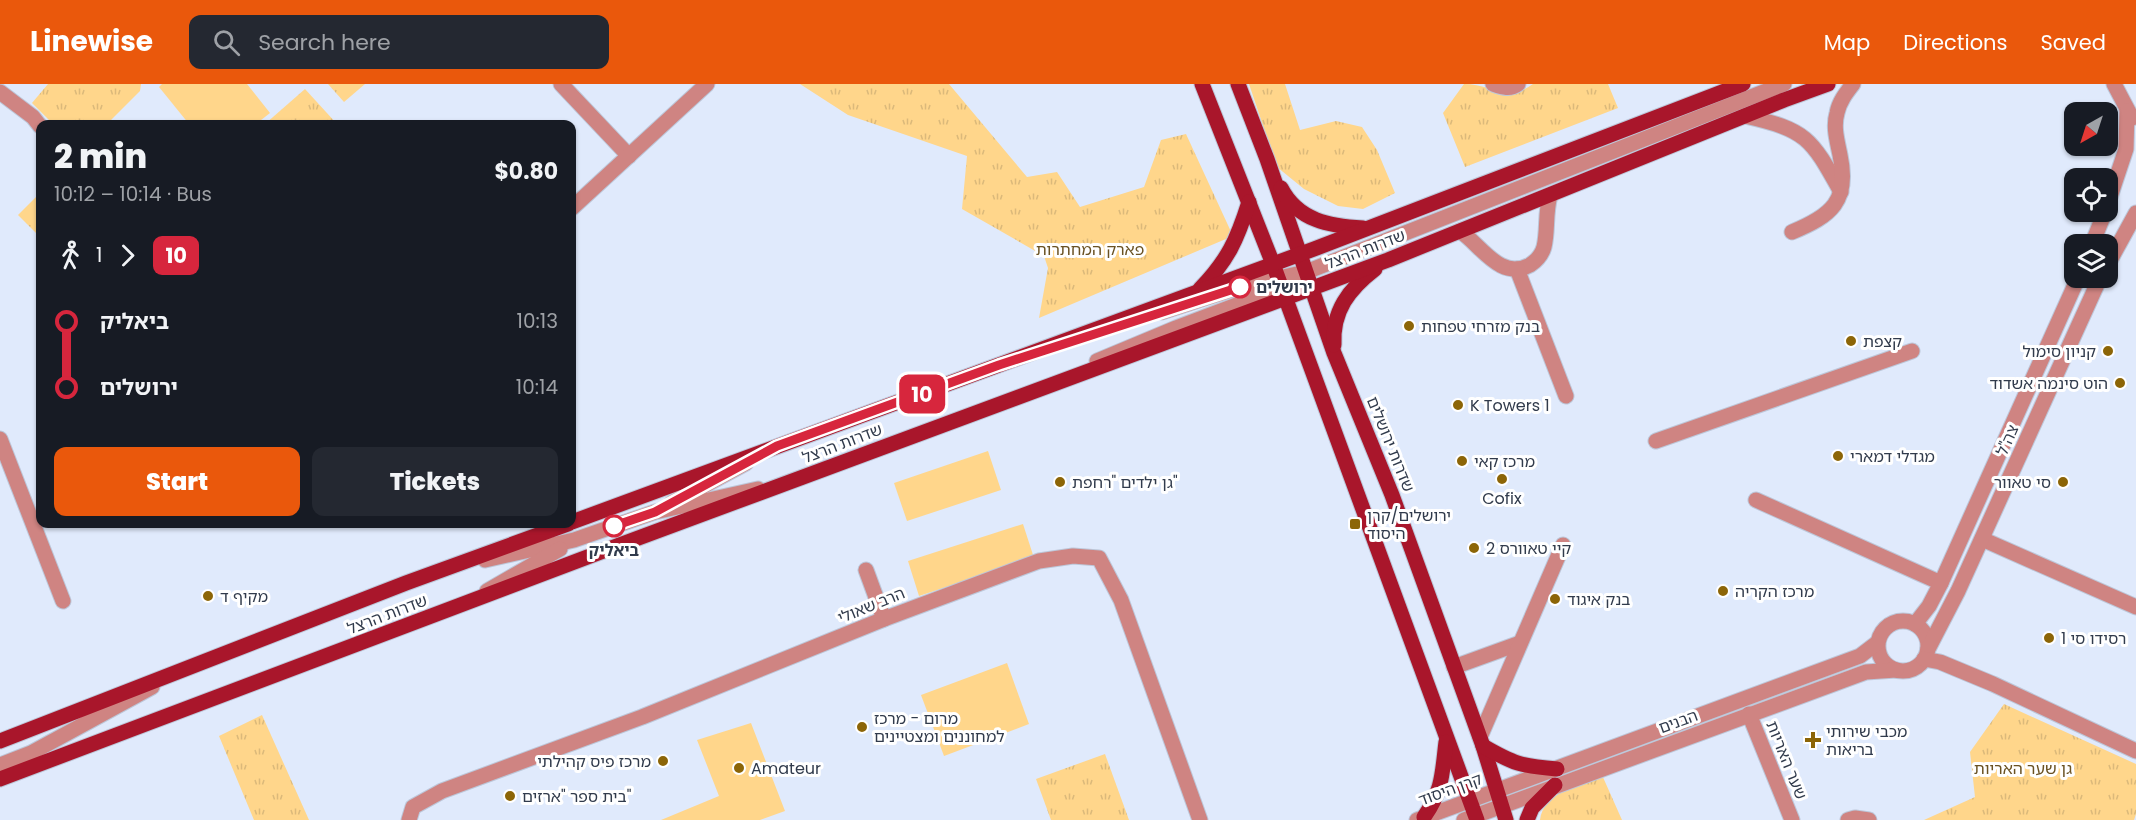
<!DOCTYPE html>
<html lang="en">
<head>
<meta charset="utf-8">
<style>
  body { margin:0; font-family:Poppins,"Noto Sans Hebrew",sans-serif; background:#242831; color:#f1f3f6; height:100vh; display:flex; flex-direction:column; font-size:22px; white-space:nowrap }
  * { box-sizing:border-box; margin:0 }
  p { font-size:20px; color:#9ea1a6 }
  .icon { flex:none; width:33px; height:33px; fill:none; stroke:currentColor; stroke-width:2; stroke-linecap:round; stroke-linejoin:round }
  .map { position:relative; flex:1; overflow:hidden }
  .sheet { position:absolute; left:36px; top:36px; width:540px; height:408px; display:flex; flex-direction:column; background:#171b24; border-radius:12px; box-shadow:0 2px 4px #0004 }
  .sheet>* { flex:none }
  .badge { padding:0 12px; border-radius:9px; font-size:21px; line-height:39px }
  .needle { width:39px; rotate:219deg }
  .tools { position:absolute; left:2064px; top:18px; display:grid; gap:12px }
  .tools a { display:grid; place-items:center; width:54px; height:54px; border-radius:12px; background:#171b24; box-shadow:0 2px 4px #0004; font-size:30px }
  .map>.badge { position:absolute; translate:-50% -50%; box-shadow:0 0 0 3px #fff }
  .legs { display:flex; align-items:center; gap:9px; height:66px; padding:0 18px; font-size:20px }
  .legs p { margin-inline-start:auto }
  .summary { display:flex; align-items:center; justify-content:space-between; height:102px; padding:0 18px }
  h1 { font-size:33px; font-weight:800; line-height:45px }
  .primary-button { display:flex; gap:12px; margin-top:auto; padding:12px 18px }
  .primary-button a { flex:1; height:69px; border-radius:12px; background:#ea580c; color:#fff; font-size:24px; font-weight:800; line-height:69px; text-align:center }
  .primary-button a+a { background:#242831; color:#f1f3f6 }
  ul { padding:0 18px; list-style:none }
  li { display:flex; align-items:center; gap:21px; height:66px; font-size:22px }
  li i { display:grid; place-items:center; width:9px; height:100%; margin:0 8px; background:currentColor }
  li i::after { content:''; width:15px; height:15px; margin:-8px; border:4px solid; border-radius:50%; background:#171b24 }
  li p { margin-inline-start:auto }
  li:first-child i { background:linear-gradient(#0000 50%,currentColor 0) }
  li:last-child i { background:linear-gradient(currentColor 50%,#0000 0) }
  header { display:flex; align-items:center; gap:36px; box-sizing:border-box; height:84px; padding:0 30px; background:#ea580c; color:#fff }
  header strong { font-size:28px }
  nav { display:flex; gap:33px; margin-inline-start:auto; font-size:21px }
  .search { width:420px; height:54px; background:#242831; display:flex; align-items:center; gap:15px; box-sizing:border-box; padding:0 21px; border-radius:12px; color:#9ea1a6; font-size:22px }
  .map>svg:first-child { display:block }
  .grass { fill:#ffd68b }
  .park { fill:url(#park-tufts) }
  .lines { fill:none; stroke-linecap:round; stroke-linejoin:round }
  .minor-casing { stroke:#bdc7d9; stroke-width:17 }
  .major-casing { stroke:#bdc7d9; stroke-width:17 }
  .minor { stroke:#cf8482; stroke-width:15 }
  .major { stroke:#a9162b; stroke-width:15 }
  .line-1-casing { stroke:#fff; stroke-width:14 }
  .line-1 { stroke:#d7263d; stroke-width:9 }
  .stop-1-dot { fill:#fff; stroke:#d7263d; stroke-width:3 }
  .poi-dot { fill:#8c6507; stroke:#fff; stroke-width:2 }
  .labels { text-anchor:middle; stroke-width:6; stroke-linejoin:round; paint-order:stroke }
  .park-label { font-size:16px; fill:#6a5223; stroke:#fff }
  .street-label { font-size:16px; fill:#313b4c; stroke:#fff }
  .stop-label { font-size:16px; font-weight:bold; fill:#313b4c; stroke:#fff; text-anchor:start }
  .poi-label { font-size:16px; fill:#313b4c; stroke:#fff; text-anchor:start }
</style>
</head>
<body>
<header>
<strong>Linewise</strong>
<div class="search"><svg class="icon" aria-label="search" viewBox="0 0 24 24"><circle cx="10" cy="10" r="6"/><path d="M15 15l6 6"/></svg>Search here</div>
<nav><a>Map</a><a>Directions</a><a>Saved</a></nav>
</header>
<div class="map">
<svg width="2136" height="736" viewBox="0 0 2136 736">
  <defs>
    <pattern id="park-tufts" width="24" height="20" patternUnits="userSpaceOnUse" patternTransform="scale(1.5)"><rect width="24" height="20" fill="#ffd68b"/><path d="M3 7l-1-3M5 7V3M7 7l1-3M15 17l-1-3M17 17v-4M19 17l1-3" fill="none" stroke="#dbb97a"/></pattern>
  </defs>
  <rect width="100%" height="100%" fill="#e0eafc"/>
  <g class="grass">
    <polygon points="162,0 247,0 270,29 256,40 189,40 159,3"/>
    <polygon points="988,367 1001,406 907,437 894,399"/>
    <polygon points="1023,440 1034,474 919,512 908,477"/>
    <polygon points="1007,579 1029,640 944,672 921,611"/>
    <polygon points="751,639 785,727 760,736 661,736 719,712 697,656"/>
  </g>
  <g class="park">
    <polygon points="48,0 141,0 140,7 107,40 53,40 32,19"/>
    <polygon points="328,0 365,0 344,18"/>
    <polygon points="800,0 949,0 1027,93 1057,88 1080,123 1144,103 1161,56 1186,50 1233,152 1039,234 1048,184 1044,172 962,125 967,72 848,31"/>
    <polygon points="1249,0 1285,0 1300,46 1336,37 1362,43 1377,66 1395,109 1363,125 1338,122 1304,105 1277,83"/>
    <path d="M1464,0C1490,0 1508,18 1533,0H1608L1618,24L1465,83L1443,29Z"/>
    <polygon points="305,5 337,40 265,40"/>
    <polygon points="40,109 40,153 18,131"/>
    <polygon points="2004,620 2136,680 2136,730 2134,736 1924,736 1975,713 1970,668"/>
    <polygon points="262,631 309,736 254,736 219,652"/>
    <polygon points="1105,670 1129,736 1051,736 1036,695"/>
    <path d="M1602,691L1622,736H1540C1543,709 1579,701 1602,691Z"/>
  </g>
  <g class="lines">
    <g class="minor-casing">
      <g id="minor">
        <polyline points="561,0 629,72"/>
        <path d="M1493,0C1502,3 1510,6 1518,0"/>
        <polyline points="2114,0 2132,34"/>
        <polyline points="0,8 33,33 40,42"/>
        <path d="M1745,32C1807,46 1811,54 1841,108"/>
        <polyline points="2108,119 2126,65 2127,27"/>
        <polyline points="572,124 707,0"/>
        <path d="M1460,147C1481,161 1500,197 1530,181C1536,177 1542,170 1544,163C1548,147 1545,129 1550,112"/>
        <path d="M1792,148C1831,132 1850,117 1840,71C1837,56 1833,43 1837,29C1839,18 1846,9 1853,0"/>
        <polyline points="2092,160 2105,128"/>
        <polyline points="2108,180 2136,129"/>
        <polyline points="1517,185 1566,312"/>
        <polyline points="1162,228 1239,203 1306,188 1784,0"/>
        <polyline points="1097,277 1176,244 1281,204 1291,197"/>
        <polyline points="0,355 63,517"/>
        <polyline points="1656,357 1912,267"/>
        <polyline points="1756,416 1941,499"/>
        <polyline points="672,419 746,379"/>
        <polyline points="1982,455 2136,523"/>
        <polyline points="485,476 574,456 655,428 758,405"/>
        <polyline points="866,486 884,535"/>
        <polyline points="487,507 560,465"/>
        <circle cx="1903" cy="562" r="25"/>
        <polyline points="1915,540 1929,522 1941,499 2078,194"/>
        <polyline points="1928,565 1958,507 2100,194"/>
        <polyline points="1924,575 1940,578 1993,600 2136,667"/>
        <polyline points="1454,583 1520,559"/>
        <polyline points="1749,630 1792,736"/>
        <polyline points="1480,653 1563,461"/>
        <polyline points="0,681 31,669 152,603"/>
        <polyline points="409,736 413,723 442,707 642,633 884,535 1039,477 1073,472 1099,474 1121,516 1200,736"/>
        <polyline points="1417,736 1860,572 1877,559"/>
        <polyline points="1464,736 1866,588 1896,586"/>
        <polyline points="1848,736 1855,734 1869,736"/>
      </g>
    </g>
    <g class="major-casing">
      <g id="major">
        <polyline points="1202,0 1273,180 1477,736"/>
        <polyline points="1238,0 1267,75 1334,269 1392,411 1483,662 1506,736"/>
        <path d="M1281,104C1298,137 1330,142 1363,144"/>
        <path d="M1200,205C1228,176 1237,156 1249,118"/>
        <path d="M1334,261C1332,227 1349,205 1375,185"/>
        <polyline points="572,438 1314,165 1743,0"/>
        <polyline points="0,657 406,499 568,440"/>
        <path d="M1483,662C1514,680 1521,682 1557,685"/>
        <polyline points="0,695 606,466 1388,176 1784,16 1828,0"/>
        <path d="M1424,733C1443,706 1442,690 1446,658"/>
        <polyline points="1527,736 1532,724 1555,701"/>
      </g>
    </g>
    <use href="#minor" class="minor"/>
    <use href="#major" class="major"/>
  </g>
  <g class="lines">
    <g class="line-1-casing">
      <polyline id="line-1" points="614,442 655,428 777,362 999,281 1240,203"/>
    </g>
    <use href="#line-1" class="line-1"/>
  </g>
  <g class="stop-1-dot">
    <circle cx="1240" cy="203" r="10"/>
    <circle cx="614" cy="442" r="10"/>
  </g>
  <g class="poi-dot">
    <circle cx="1409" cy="242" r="6"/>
    <circle cx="1851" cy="257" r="6"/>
    <circle cx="2108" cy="267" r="6"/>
    <circle cx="2120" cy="299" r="6"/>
    <circle cx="1458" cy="321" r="6"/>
    <circle cx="1838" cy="372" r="6"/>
    <circle cx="1462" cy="377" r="6"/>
    <circle cx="1502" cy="395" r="6"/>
    <circle cx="1060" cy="398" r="6"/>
    <circle cx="2063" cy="398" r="6"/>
    <rect x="1349" y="434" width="12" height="12" rx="3"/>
    <circle cx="1474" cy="464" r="6"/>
    <circle cx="1723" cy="507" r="6"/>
    <circle cx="208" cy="512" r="6"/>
    <circle cx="1555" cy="515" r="6"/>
    <circle cx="2049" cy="554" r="6"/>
    <circle cx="862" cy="643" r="6"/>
    <path d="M1810 647h6v6h6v6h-6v6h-6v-6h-6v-6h6z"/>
    <circle cx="663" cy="677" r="6"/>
    <circle cx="739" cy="684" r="6"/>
    <circle cx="510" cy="712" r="6"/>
  </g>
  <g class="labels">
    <g class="park-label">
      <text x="1090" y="171">פארק המחתרות</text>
      <text x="2023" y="690">גן שער האריות</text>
    </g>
    <g class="street-label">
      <text transform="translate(1365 165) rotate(-21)" y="6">שדרות הרצל</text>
      <text transform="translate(2007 356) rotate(-66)" y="6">צה"ל</text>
      <text transform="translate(842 359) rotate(-21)" y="6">שדרות הרצל</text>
      <text transform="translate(1391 360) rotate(68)" y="6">שדרות ירושלים</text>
      <text transform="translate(871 521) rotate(-22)" y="6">הרב שאולי</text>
      <text transform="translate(387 530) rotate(-21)" y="6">שדרות הרצל</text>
      <text transform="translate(1678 637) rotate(-20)" y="6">הבנים</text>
      <text transform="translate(1787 676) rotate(68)" y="6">שער האריות</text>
      <text transform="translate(1450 705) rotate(-20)" y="6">קרן היסוד</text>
    </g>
    <g class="stop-label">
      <text x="1256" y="209">ירושלים</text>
      <text x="614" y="472" text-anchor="middle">ביאליק</text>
    </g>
    <g class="poi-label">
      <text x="1421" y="248">בנק מזרחי טפחות</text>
      <text x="1863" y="263">קצפת</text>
      <text x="2096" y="273" text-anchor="end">קניון סימול</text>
      <text x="2108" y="305" text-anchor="end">הוט סינמה אשדוד</text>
      <text x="1470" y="327">K Towers 1</text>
      <text x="1850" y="378">מגדלי דמארי</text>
      <text x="1474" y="383">מרכז קאי</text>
      <text x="1072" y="404">גן ילדים "רחפת"</text>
      <text x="2051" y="404" text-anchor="end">סי טאוור</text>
      <text x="1502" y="420" text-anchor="middle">Cofix</text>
      <text x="1367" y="437">ירושלים/קרן<tspan x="1367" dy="18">היסוד</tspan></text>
      <text x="1486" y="470">קיי טאוורס 2</text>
      <text x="1735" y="513">מרכז הקריה</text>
      <text x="220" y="518">מקיף ד</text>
      <text x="1567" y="521">בנק איגוד</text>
      <text x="2061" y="560">רסידו סי 1</text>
      <text x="874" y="640">מרום - מרכז<tspan x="874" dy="18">למחוננים ומצטיינים</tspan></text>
      <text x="1826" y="653">מכבי שירותי<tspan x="1826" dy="18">בריאות</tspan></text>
      <text x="651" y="683" text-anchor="end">מרכז פיס קהילתי</text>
      <text x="751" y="690">Amateur</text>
      <text x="522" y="718">בית ספר "ארזים"</text>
    </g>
  </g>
</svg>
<div class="tools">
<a><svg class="needle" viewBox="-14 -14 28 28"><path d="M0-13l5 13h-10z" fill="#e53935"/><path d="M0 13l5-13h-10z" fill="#9ea1a6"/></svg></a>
<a><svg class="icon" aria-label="locate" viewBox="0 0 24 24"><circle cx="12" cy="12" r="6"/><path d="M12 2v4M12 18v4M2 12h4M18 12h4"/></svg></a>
<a><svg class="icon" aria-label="layers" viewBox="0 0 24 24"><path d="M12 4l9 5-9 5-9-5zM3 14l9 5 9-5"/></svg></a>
</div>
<b class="badge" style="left:922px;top:310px;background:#d7263d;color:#fff">10</b>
<section class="sheet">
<div class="summary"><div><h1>2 min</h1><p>10:12 – 10:14 · Bus</p></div><b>$0.80</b></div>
<div class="legs"><svg class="icon" aria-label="walk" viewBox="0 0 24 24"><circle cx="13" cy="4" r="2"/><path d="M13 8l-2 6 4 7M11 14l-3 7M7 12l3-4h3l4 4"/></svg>1<svg class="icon" aria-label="forward" viewBox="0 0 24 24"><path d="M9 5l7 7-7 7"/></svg><b class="badge" style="background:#d7263d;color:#fff">10</b></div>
<ul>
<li><i style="color:#d7263d"></i><b>ביאליק</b><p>10:13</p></li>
<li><i style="color:#d7263d"></i><b>ירושלים</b><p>10:14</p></li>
</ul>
<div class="primary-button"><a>Start</a><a>Tickets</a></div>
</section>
</div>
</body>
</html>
